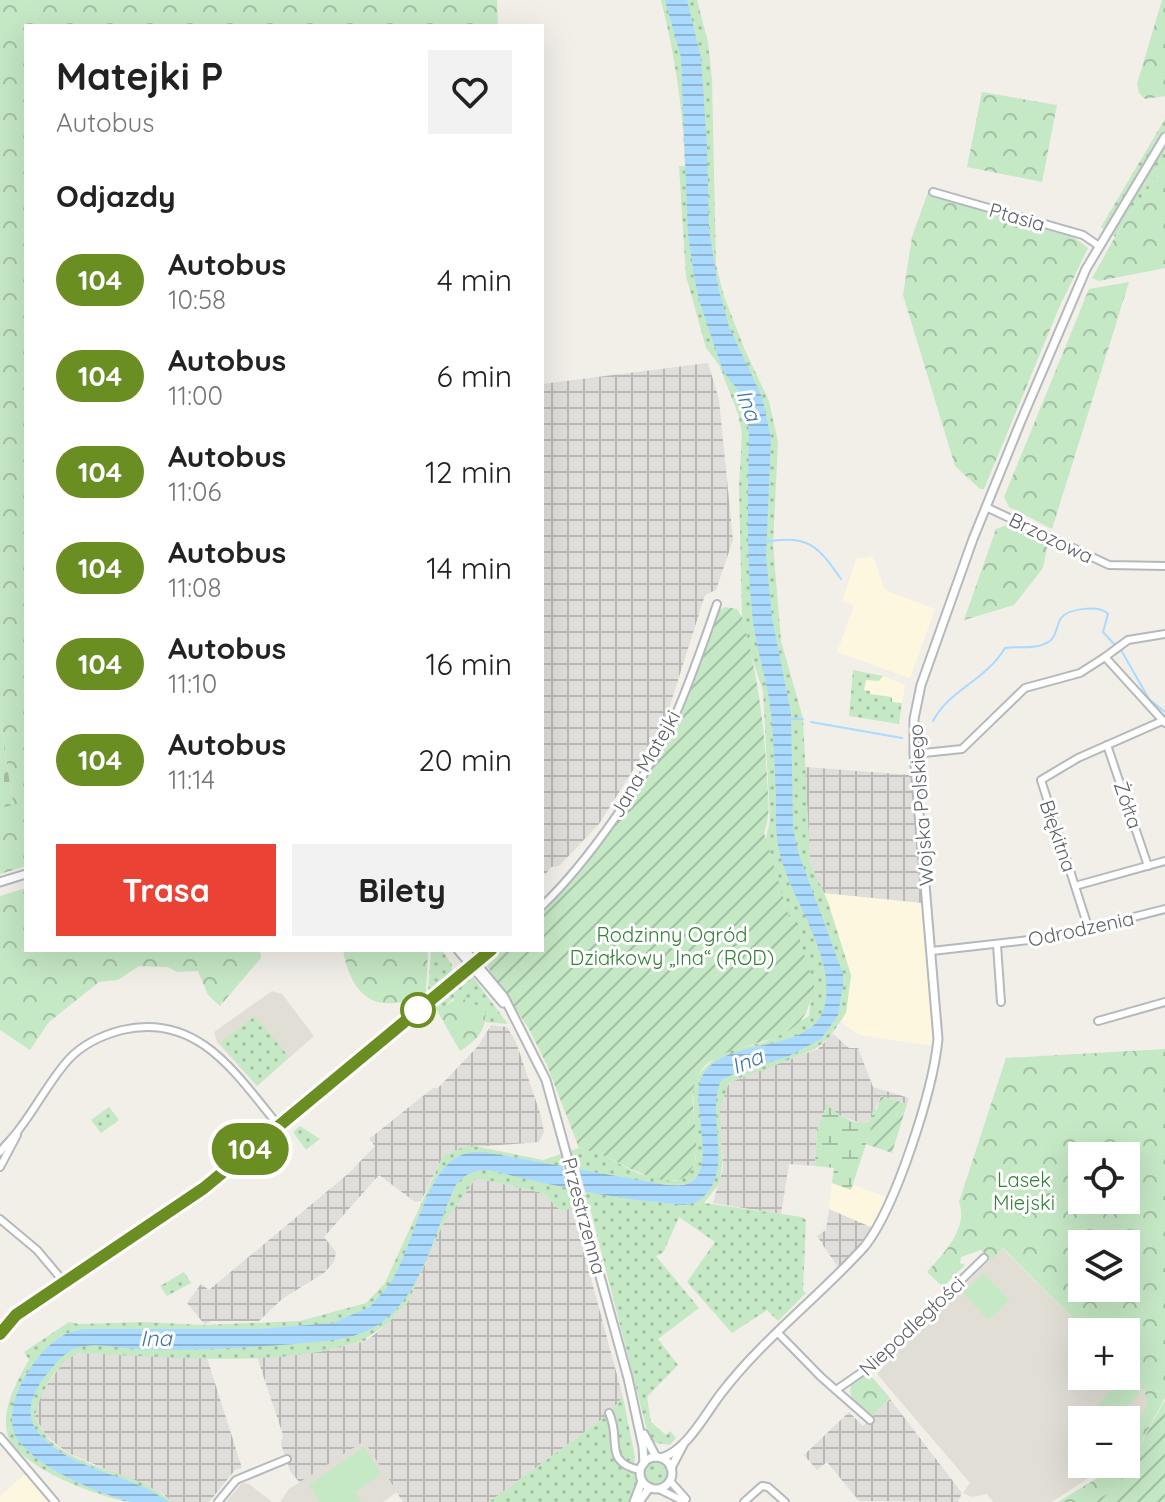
<!DOCTYPE html>
<html lang="pl">
<head>
<meta charset="utf-8">
<style>
  body { margin:0; font-family:Quicksand,sans-serif; background:#f2f2f2; color:#222; height:100vh; display:flex; flex-direction:column; font-size:30px; white-space:nowrap }
  * { box-sizing:border-box; margin:0 }
  p { font-size:26px; color:#767676 }
  .icon { flex:none; width:44px; height:44px; fill:none; stroke:currentColor; stroke-width:2; stroke-linecap:round; stroke-linejoin:round }
  .map { position:relative; flex:1; overflow:hidden }
  .side { position:absolute; left:24px; top:24px; width:520px; height:928px; display:flex; flex-direction:column; background:#fff; border-radius:0px; box-shadow:0 8px 32px #0002 }
  .side>* { flex:none }
  .badge { padding:0 16px; border-radius:26px; font-size:28px; line-height:52px }
  .controls { position:absolute; left:1068px; top:1142px; display:grid; gap:16px }
  .controls a { display:grid; place-items:center; width:72px; height:72px; border-radius:0px; background:#fff; box-shadow:0 8px 32px #0002; font-size:40px }
  .map>.badge { position:absolute; translate:-50% -50%; box-shadow:0 0 0 4px #fff }
  h2 { padding:0 32px; font-size:30px; line-height:72px }
  .round { display:grid; place-items:center; flex:none; width:84px; height:84px; border-radius:0px; background:#f2f2f2 }
  .head { display:flex; align-items:center; justify-content:space-between; height:136px; padding:0 32px }
  h1 { font-size:38px; font-weight:700; line-height:60px }
  .button { display:flex; gap:16px; margin-top:auto; padding:16px 32px }
  .button a { flex:1; height:92px; border-radius:0px; background:#ea4335; color:#fff; font-size:32px; font-weight:700; line-height:92px; text-align:center }
  .button a+a { background:#f2f2f2; color:#222 }
  ul { padding:0; list-style:none }
  li { display:flex; align-items:center; gap:24px; height:96px; padding:0 32px }
  li div { flex:1 }
  li b { display:block; font-size:30px }
  li em { font-style:normal }
  li .badge { min-width:88px; font-weight:700; text-align:center }
  .map>svg:first-child { display:block }
  .commercial { fill:#fef7e0 }
  .industrial { fill:url(#industrial-grid) }
  .education { fill:#e1ded6 }
  .grass { fill:url(#grass-dots) }
  .forest { fill:url(#forest-crowns); fill-rule:evenodd }
  .wetland { fill:url(#wetland-marsh) }
  .cemetery { fill:url(#cemetery-stones) }
  .garden { fill:url(#garden-furrows) }
  .pitch { fill:#c5e8c5 }
  .water { fill:url(#water-rules) }
  .pier { fill:#f1efe8 }
  .lines { fill:none; stroke-linecap:round; stroke-linejoin:round }
  .stream { stroke:#aadaff; stroke-width:2 }
  .minor-casing { stroke:#b5b8bc; stroke-width:10 }
  .tertiary-casing { stroke:#b5b8bc; stroke-width:11 }
  .minor { stroke:#fff; stroke-width:6 }
  .tertiary { stroke:#fff; stroke-width:7 }
  .line-casing { stroke:#fff; stroke-width:18 }
  .line { stroke:#6b8e23; stroke-width:12 }
  .stop-dot { fill:#fff; stroke:#6b8e23; stroke-width:4 }
  .labels { text-anchor:middle; stroke-width:6; stroke-linejoin:round; paint-order:stroke }
  .street-label { font-size:20px; fill:#5f6368; stroke:#fff }
  .park-label { font-size:20px; fill:#348238; stroke:#fff }
  .water-label { font-size:22px; font-style:italic; fill:#4174aa; stroke:#fff }
</style>
</head>
<body>
<div class="map">
<svg width="1165" height="1502" viewBox="0 0 1165 1502">
  <defs>
    <pattern id="industrial-grid" width="8" height="8" patternUnits="userSpaceOnUse" patternTransform="scale(2)"><rect width="8" height="8" fill="#e0deda"/><path d="M0 4h8M4 0v8" fill="none" stroke="#b9b8b5"/></pattern>
    <pattern id="grass-dots" width="8" height="8" patternUnits="userSpaceOnUse" patternTransform="scale(2)"><rect width="8" height="8" fill="#c5e8c5"/><path d="M2 2h.1M6 6h.1" fill="none" stroke="#a3c0a4" stroke-width="1.8" stroke-linecap="round"/></pattern>
    <pattern id="forest-crowns" width="20" height="18" patternUnits="userSpaceOnUse" patternTransform="scale(2)"><rect width="20" height="18" fill="#c5e8c5"/><path d="M2 6a3 3 0 1 1 6 0M12 15a3 3 0 1 1 6 0" fill="none" stroke="#a3c0a4"/></pattern>
    <pattern id="wetland-marsh" width="20" height="14" patternUnits="userSpaceOnUse" patternTransform="scale(2)"><rect width="20" height="14" fill="#c5e8c5"/><path d="M1 5h8M5 5V1M11 12h8M15 12V8" fill="none" stroke="#a3c0a4"/></pattern>
    <pattern id="cemetery-stones" width="16" height="16" patternUnits="userSpaceOnUse" patternTransform="scale(2)"><rect width="16" height="16" fill="#c5e8c5"/><path d="M2 7V4a2 2 0 0 1 4 0v3zM10 15v-3a2 2 0 0 1 4 0v3z" fill="#a3c0a4"/></pattern>
    <pattern id="garden-furrows" width="10" height="10" patternUnits="userSpaceOnUse" patternTransform="scale(2)"><rect width="10" height="10" fill="#c5e8c5"/><path d="M-1 1l2-2M0 10L10 0M9 11l2-2" fill="none" stroke="#a3c0a4"/></pattern>
    <pattern id="water-rules" width="6" height="5" patternUnits="userSpaceOnUse" patternTransform="scale(2)"><rect width="6" height="5" fill="#aadaff"/><path d="M0 2.5h6" fill="none" stroke="#8eb4d2"/></pattern>
  </defs>
  <rect width="100%" height="100%" fill="#f1efe8"/>
  <g class="commercial">
    <polygon points="873,556 885,590 935,609 910,678 837,652 854,606 842,601 856,559"/>
    <polygon points="853,670 883,676 905,685 899,724 849,716"/>
    <polygon points="824,893 923,903 932,1007 933,1046 859,1035 841,1022 846,1013 851,975"/>
    <polygon points="832,1183 851,1190 853,1185 887,1197 873,1228 829,1209"/>
    <polygon points="32,1468 61,1502 0,1502 0,1496"/>
  </g>
  <g class="industrial">
    <polygon points="708,363 719,399 733,540 716,590 705,595 666,718 599,824 559,866 551,867 545,875 542,868 542,384"/>
    <polygon points="805,767 911,775 923,903 824,893 810,862"/>
    <polygon points="491,1025 507,1027 516,1042 541,1116 544,1132 539,1142 461,1148 443,1156 421,1201 415,1202 379,1175 324,1237 336,1252 334,1262 324,1273 282,1299 259,1321 211,1321 205,1325 187,1303 201,1284 209,1290 349,1173 375,1146 369,1139 433,1088 438,1088 479,1045"/>
    <polygon points="833,1034 849,1048 858,1048 873,1087 909,1098 907,1104 881,1096 870,1121 861,1123 838,1115 827,1105 817,1129 815,1166 789,1164 781,1214 713,1203 723,1168 719,1108 722,1094 731,1081 818,1049"/>
    <polygon points="476,1178 543,1193 561,1211 572,1208 623,1397 605,1417 489,1502 403,1502 364,1442 301,1484 290,1471 281,1444 283,1435 257,1357 324,1351 366,1341 386,1325 408,1302 442,1226"/>
    <polygon points="829,1209 873,1228 839,1269 817,1236 826,1230"/>
    <polygon points="78,1353 207,1358 242,1468 235,1470 209,1502 172,1502 162,1493 68,1453 47,1437 35,1417 39,1396 65,1360"/>
    <polygon points="890,1399 962,1493 958,1502 859,1501 827,1462 817,1470 804,1455 849,1412 863,1426"/>
  </g>
  <g class="education">
    <polygon points="272,991 282,994 314,1036 257,1086 217,1042 214,1032"/>
    <polygon points="1002,1248 1087,1332 1082,1332 1082,1376 1126,1376 1126,1371 1145,1392 1147,1404 1126,1446 1126,1420 1082,1420 1082,1464 1110,1464 1052,1502 993,1502 987,1494 972,1497 963,1493 970,1483 877,1374 900,1348"/>
    <polygon points="364,1441 397,1492 383,1502 280,1502 289,1489"/>
    <polygon points="242,1483 249,1484 272,1502 226,1502"/>
  </g>
  <g class="grass">
    <path d="M661,0H697L708,42L712,79L716,265L724,296L744,348L769,401L778,442L773,544L781,641L803,718L810,862L828,902L851,975L846,1013L829,1038L815,1049L796,1057L729,1083L720,1109L722,1165L719,1184L704,1203L802,1217L806,1220L803,1291L806,1293L778,1321L767,1310L732,1333L687,1282L715,1242L679,1217L663,1253L656,1256L699,1308L658,1339L678,1365L647,1397L651,1422L666,1435L670,1431L676,1438L670,1445L650,1442L589,1204L561,1211L543,1193L476,1178L442,1226L408,1302L386,1325L366,1338L367,1340C351,1344 335,1349 319,1352C240,1365 157,1356 78,1353C55,1365 40,1392 35,1417C39,1424 43,1433 48,1439C83,1472 137,1470 172,1502C158,1502 142,1502 129,1502C99,1497 20,1468 8,1436C0,1410 17,1381 29,1360L24,1352L69,1322L79,1324L143,1322L204,1325L300,1321L366,1303L385,1283L443,1156L461,1148L474,1146L543,1160L579,1148L601,1154L639,1174L676,1181L692,1169L696,1157L693,1089L696,1077L720,1053L765,1042L809,1016L811,999L765,844L770,819L763,691L749,649L742,617L739,488L742,433L738,414L719,365L706,348L686,276L679,166H685C683,109 675,55 661,0Z"/>
    <polygon points="1165,119 1165,165 1115,237 1101,227"/>
    <polygon points="853,670 883,676 879,681 866,680 864,690 870,691 870,694 892,697 892,702 902,703 899,724 849,716"/>
    <polygon points="431,950 442,950 452,965 452,974 428,993"/>
    <polygon points="473,977 508,1024 485,1022 486,1017 453,999 445,1006 435,1007"/>
    <polygon points="255,1016 289,1057 257,1086 220,1043"/>
    <polygon points="109,1107 119,1120 101,1133 91,1120"/>
    <polygon points="300,1126 320,1139 306,1150 293,1132"/>
    <polygon points="184,1272 191,1283 167,1296 160,1286"/>
    <polygon points="623,1397 635,1457 633,1472 638,1477 630,1502 489,1502 605,1417"/>
    <circle cx="656" cy="1473" r="11"/>
  </g>
  <g class="forest">
    <polygon points="0,0 497,0 498,26 26,26 26,866 0,874 0,808 13,804 0,716"/>
    <polygon points="1162,0 1165,0 1165,96 1145,99 1139,93 1137,84"/>
    <polygon points="982,92 1057,105 1042,182 967,167"/>
    <polygon points="1165,165 1165,268 1099,281 1092,278 1115,237"/>
    <polygon points="928,192 1001,217 1071,235 1088,248 1059,308 984,489 980,489 955,466 903,295 912,237"/>
    <polygon points="1129,282 1052,529 1009,507 1004,497 1089,289"/>
    <polygon points="1009,524 1048,543 1043,568 1014,605 964,620 996,529"/>
    <polygon points="26,888 26,950 260,950 261,958 220,1006 208,995 198,971 177,972 168,967 139,966 118,980 99,982 49,1022 30,1050 0,1030 0,896"/>
    <path d="M343,950H428L426,993C379,1016 352,1000 343,950Z"/>
    <path d="M459,997L485,1009C488,1029 476,1041 460,1051L435,1007L445,1006Z"/>
    <path d="M1165,1049V1398L1116,1489L1093,1502H1058L1099,1477L1110,1464H1126V1446L1147,1404L1145,1392L1126,1371V1332H1087L1003,1248L990,1261L981,1250L961,1257L960,1263L965,1265L943,1287L927,1272C943,1254 969,1228 959,1202L1006,1058ZM1082,1156H1126V1200H1082ZM1082,1244H1126V1288H1082Z"/>
    <path d="M865,1375L872,1377L890,1398L871,1418C860,1408 845,1399 852,1383Z"/>
  </g>
  <path class="wetland" d="M827,1104C838,1115 854,1127 870,1121L873,1109L877,1110L851,1190L832,1183L834,1168L815,1166L817,1129Z"/>
  <polygon class="cemetery" points="0,716 13,805 0,808"/>
  <g class="garden">
    <path d="M725,607L737,609L742,617C757,673 764,720 767,779C768,799 771,815 764,833L789,917H793C798,932 802,948 807,964C809,971 814,980 814,987C814,993 811,1000 809,1005C793,1058 701,1032 693,1091C690,1114 710,1172 677,1180C655,1185 622,1163 602,1155C595,1152 586,1150 579,1148L547,1065L529,1029L487,966L488,959L498,950H542V911C592,866 644,785 675,726C694,690 704,648 719,610Z"/>
    <polygon points="881,1096 907,1104 892,1153 866,1144"/>
    <polygon points="1165,1400 1165,1502 1093,1502 1116,1489"/>
  </g>
  <g class="pitch">
    <polygon points="983,1273 1009,1300 989,1320 963,1293"/>
    <polygon points="1126,1375 1130,1378 1128,1381 1140,1393 1122,1412 1130,1420 1126,1424 1126,1420 1083,1420"/>
    <polygon points="364,1447 381,1474 355,1492 361,1502 320,1502 309,1485"/>
  </g>
  <path class="water" d="M665,0H687L701,58L707,146L709,229L718,287L729,327L762,397L771,438L766,556L772,618L791,713L793,828L798,852L843,974V984L838,1015L821,1039L787,1057L742,1070L721,1080C708,1112 725,1147 715,1179C711,1190 702,1201 690,1204C680,1206 669,1203 659,1202C601,1197 544,1183 488,1170C473,1169 464,1175 455,1186C434,1232 422,1298 376,1326C352,1341 321,1341 294,1344C243,1348 193,1351 142,1349C122,1349 96,1341 76,1348C64,1353 57,1362 49,1371C33,1391 21,1414 41,1436C74,1472 130,1473 169,1502C157,1502 143,1502 132,1502C99,1494 34,1467 16,1437C0,1405 36,1350 64,1335C73,1330 83,1329 94,1329H261L333,1323L370,1307L390,1284C411,1252 424,1180 453,1160C464,1152 476,1151 489,1153L666,1185C671,1185 678,1186 684,1185C721,1178 690,1104 701,1079C720,1035 806,1056 823,1011C841,962 789,898 779,850C775,832 776,814 776,796C775,772 774,747 772,723C770,689 758,656 753,622C746,559 748,496 749,433L746,410L738,390L723,371L699,300L694,275L688,234L681,57Z"/>
  <polygon class="pier" points="562,1163 578,1165 586,1195 570,1192"/>
  <g class="lines">
    <g class="stream">
      <path d="M765,542C808,534 818,546 841,579"/>
      <polyline points="1121,650 1149,699 1165,712"/>
      <polyline points="792,719 803,719"/>
      <path d="M933,721C948,691 986,680 1005,648C1020,646 1037,650 1050,641C1057,635 1056,626 1061,618C1069,608 1100,605 1108,614L1103,632L1114,644"/>
      <polyline points="811,722 902,738"/>
    </g>
    <g class="minor-casing">
      <g id="minor">
        <polyline points="933,192 1083,235 1099,246"/>
        <polyline points="986,507 1109,565 1165,566"/>
        <polyline points="1105,657 1128,640 1165,634"/>
        <polyline points="1107,745 1148,866"/>
        <polyline points="914,754 962,749 1025,688 1080,673 1105,657 1165,723"/>
        <polyline points="1075,886 1165,861"/>
        <path d="M542,906C588,862 643,782 671,725C689,686 703,644 717,604"/>
        <polyline points="1089,930 1041,780 1078,758 1162,721"/>
        <polyline points="997,945 1001,1002"/>
        <polyline points="932,951 1055,937 1165,909"/>
        <polyline points="1098,1021 1165,1002"/>
        <path d="M0,1152C6,1144 14,1137 20,1128C37,1106 50,1080 69,1059C83,1044 103,1035 122,1030C198,1012 236,1074 278,1125"/>
        <polyline points="0,1167 17,1135"/>
        <polyline points="0,1219 37,1250 64,1282"/>
        <polyline points="778,1333 821,1377 870,1420"/>
        <polyline points="0,1334 16,1315 204,1188 491,950"/>
        <polyline points="836,1390 878,1361 984,1258"/>
        <path d="M609,1413C622,1439 602,1462 640,1470"/>
        <polyline points="0,1437 55,1502"/>
        <polyline points="670,1481 686,1499"/>
        <polyline points="659,1489 685,1502"/>
        <polyline points="218,1502 236,1480 287,1459"/>
        <polyline points="744,1502 762,1486 768,1487 785,1502"/>
      </g>
    </g>
    <g class="tertiary-casing">
      <g id="tertiary">
        <polyline points="0,882 26,874"/>
        <polyline points="458,950 503,1003"/>
        <polyline points="465,950 504,997 546,1080 628,1378 643,1447 644,1463"/>
        <polyline points="644,1434 656,1457"/>
        <circle cx="656" cy="1473" r="16"/>
        <path d="M661,1458C688,1450 706,1412 723,1391C764,1338 820,1296 865,1246C896,1206 933,1091 938,1039L914,754V719L921,685L973,539L1021,421L1086,269L1165,137"/>
        <polyline points="671,1468 683,1445"/>
        <polyline points="634,1502 642,1481"/>
        <polyline points="639,1502 649,1488"/>
      </g>
    </g>
    <use href="#minor" class="minor"/>
    <use href="#tertiary" class="tertiary"/>
  </g>
  <g class="lines">
    <g class="line-casing">
      <polyline id="line" points="0,1334 16,1315 204,1188 491,950"/>
    </g>
    <use href="#line" class="line"/>
  </g>
  <circle class="stop-dot" cx="418" cy="1010" r="16"/>
  <g class="labels">
    <g class="street-label">
      <text transform="translate(1017 217) rotate(16)" y="7">Ptasia</text>
      <text transform="translate(1051 538) rotate(26)" y="7">Brzozowa</text>
      <text transform="translate(645 764) rotate(-60)" y="7">Jana Matejki</text>
      <text transform="translate(921 805) rotate(-94)" y="7">Wojska Polskiego</text>
      <text transform="translate(1128 805) rotate(71)" y="7">Żółta</text>
      <text transform="translate(1058 836) rotate(71)" y="7">Błękitna</text>
      <text transform="translate(1081 929) rotate(-12)" y="7">Odrodzenia</text>
      <text transform="translate(584 1216) rotate(75)" y="7">Przestrzenna</text>
      <text transform="translate(912 1326) rotate(-43)" y="7">Niepodległości</text>
    </g>
    <g class="park-label">
      <text x="672" y="942">Rodzinny Ogród<tspan x="672" dy="23">Działkowy „Ina“ (ROD)</tspan></text>
      <text x="1024" y="1187">Lasek<tspan x="1024" dy="23">Miejski</tspan></text>
    </g>
    <g class="water-label">
      <text transform="translate(749 405) rotate(69)" y="8">Ina</text>
      <text transform="translate(747 1061) rotate(-23)" y="8">Ina</text>
      <text transform="translate(156 1338) rotate(-1)" y="8">Ina</text>
    </g>
  </g>
</svg>
<div class="controls">
<a><svg class="icon" aria-label="locate" viewBox="0 0 24 24"><circle cx="12" cy="12" r="6"/><path d="M12 2v4M12 18v4M2 12h4M18 12h4"/></svg></a>
<a><svg class="icon" aria-label="layers" viewBox="0 0 24 24"><path d="M12 4l9 5-9 5-9-5zM3 14l9 5 9-5"/></svg></a>
<a>+</a>
<a>−</a>
</div>
<b class="badge" style="left:250px;top:1149px;background:#6b8e23;color:#fff">104</b>
<section class="side">
<div class="head"><div><h1>Matejki P</h1><p>Autobus</p></div><a class="round"><svg class="icon" aria-label="heart" viewBox="0 0 24 24"><path d="M12 20l-8-8c-3-5 5-10 8-4 3-6 11-1 8 4z"/></svg></a></div>
<h2>Odjazdy</h2>
<ul>
<li><span class="badge" style="background:#6b8e23;color:#fff">104</span><div><b>Autobus</b><p>10:58</p></div><em>4 min</em></li>
<li><span class="badge" style="background:#6b8e23;color:#fff">104</span><div><b>Autobus</b><p>11:00</p></div><em>6 min</em></li>
<li><span class="badge" style="background:#6b8e23;color:#fff">104</span><div><b>Autobus</b><p>11:06</p></div><em>12 min</em></li>
<li><span class="badge" style="background:#6b8e23;color:#fff">104</span><div><b>Autobus</b><p>11:08</p></div><em>14 min</em></li>
<li><span class="badge" style="background:#6b8e23;color:#fff">104</span><div><b>Autobus</b><p>11:10</p></div><em>16 min</em></li>
<li><span class="badge" style="background:#6b8e23;color:#fff">104</span><div><b>Autobus</b><p>11:14</p></div><em>20 min</em></li>
</ul>
<div class="button"><a>Trasa</a><a>Bilety</a></div>
</section>
</div>
</body>
</html>
